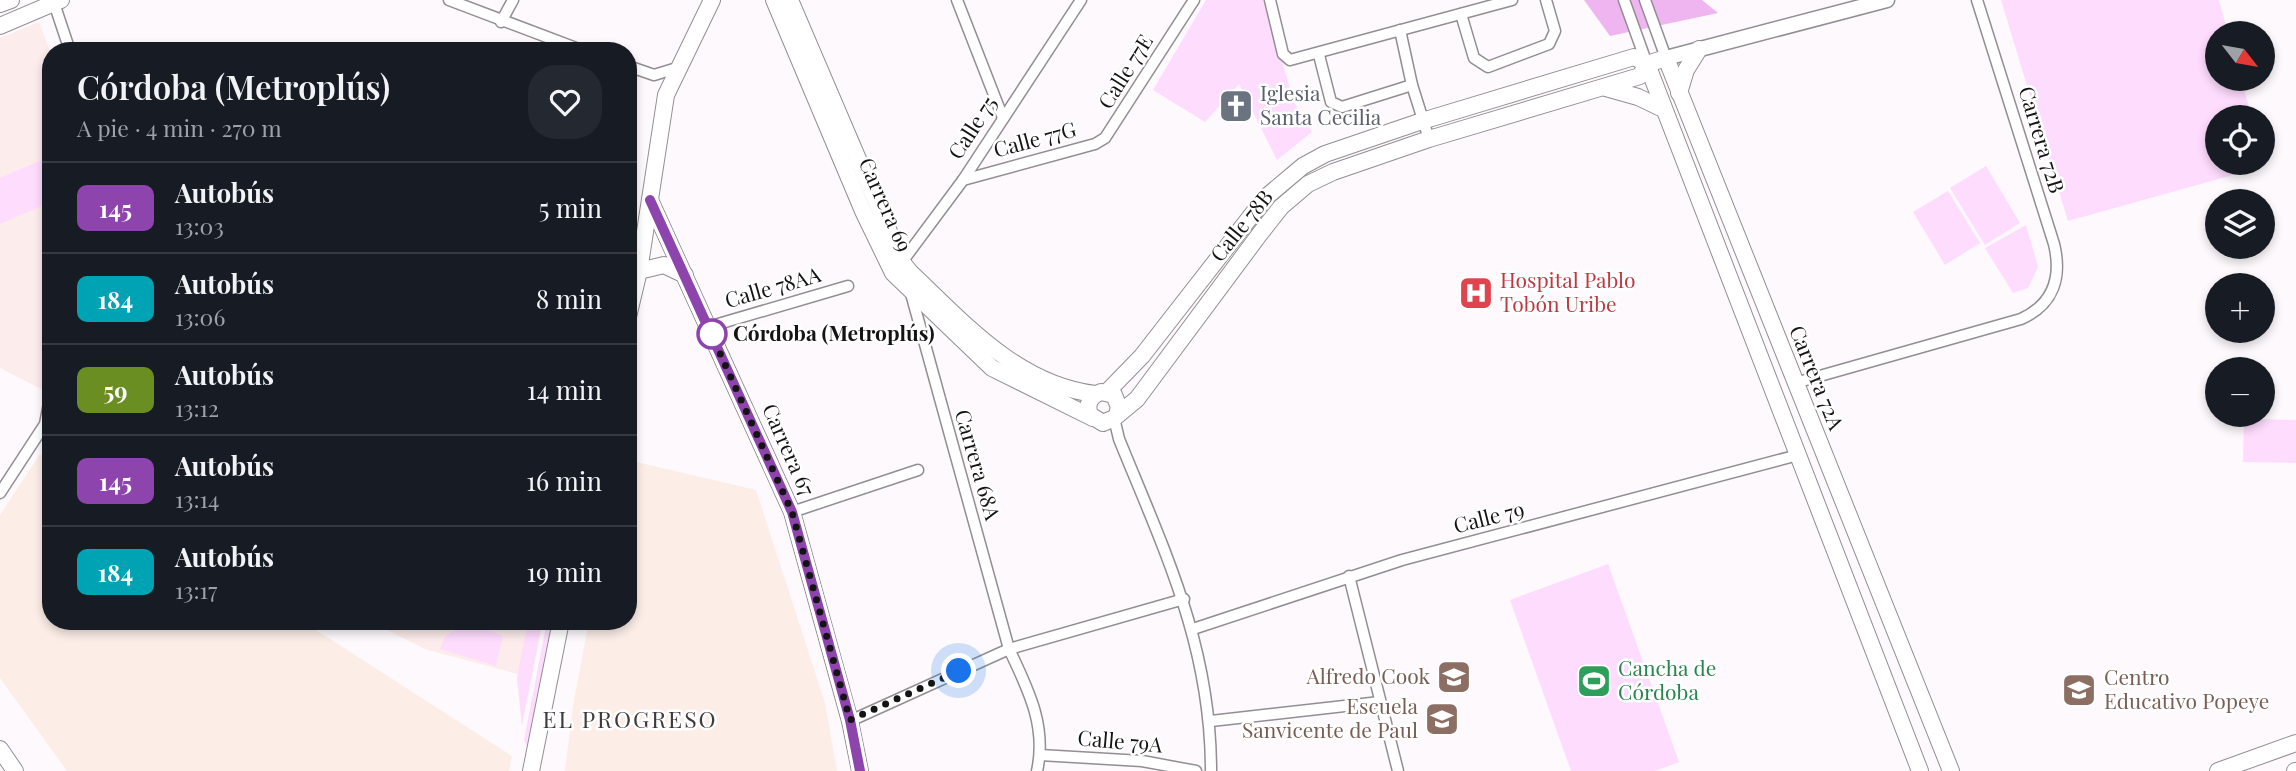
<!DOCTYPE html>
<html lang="es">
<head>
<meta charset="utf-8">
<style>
  body { margin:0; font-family:"Playfair Display",serif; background:#242831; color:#f1f3f6; height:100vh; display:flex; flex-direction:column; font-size:26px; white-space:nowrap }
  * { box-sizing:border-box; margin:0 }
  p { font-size:23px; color:#9ea1a6 }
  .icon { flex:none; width:38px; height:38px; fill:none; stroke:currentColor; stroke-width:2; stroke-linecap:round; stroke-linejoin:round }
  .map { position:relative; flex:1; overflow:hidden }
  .side { position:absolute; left:42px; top:42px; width:595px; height:588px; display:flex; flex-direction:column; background:#171b24; border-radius:28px; box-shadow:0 4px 10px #0003 }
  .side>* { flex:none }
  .badge { padding:0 14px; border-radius:10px; font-size:24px; line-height:46px }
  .needle { width:46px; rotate:121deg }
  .controls { position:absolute; left:2205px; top:21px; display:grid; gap:14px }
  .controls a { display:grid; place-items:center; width:70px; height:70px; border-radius:50%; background:#171b24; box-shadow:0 4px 10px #0003; font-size:35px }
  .you { position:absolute; width:35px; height:35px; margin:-18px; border:5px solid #fff; border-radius:50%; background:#1a73e8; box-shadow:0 0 0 10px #1a73e833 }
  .map>.badge { position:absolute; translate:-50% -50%; box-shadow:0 0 0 4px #fff }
  .round { display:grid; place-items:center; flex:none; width:74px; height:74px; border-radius:28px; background:#242831 }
  .headline { display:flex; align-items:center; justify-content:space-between; height:119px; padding:0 35px }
  h1 { font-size:33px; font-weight:600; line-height:52px }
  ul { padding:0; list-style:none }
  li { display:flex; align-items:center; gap:21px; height:91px; padding:0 35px; border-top:2px solid #363941 }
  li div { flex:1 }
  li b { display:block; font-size:26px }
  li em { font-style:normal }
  li .badge { min-width:77px; font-weight:700; text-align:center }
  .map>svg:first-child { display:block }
  .commercial { fill:#fceceb }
  .industrial { fill:#fcede7 }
  .green { fill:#fedcfe }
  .forest { fill:#efb5f0 }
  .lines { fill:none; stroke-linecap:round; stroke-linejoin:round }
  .minor-casing { stroke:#928e92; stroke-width:13 }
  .tertiary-casing { stroke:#928e92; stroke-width:17 }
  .secondary-casing { stroke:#928e92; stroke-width:18 }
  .minor { stroke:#fff; stroke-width:10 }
  .tertiary { stroke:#fff; stroke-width:14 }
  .secondary { stroke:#fff; stroke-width:16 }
  .line-casing { stroke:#fff; stroke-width:16 }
  .line { stroke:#8e44ad; stroke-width:10 }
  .walk { stroke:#151415; stroke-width:7; stroke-dasharray:0 12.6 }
  .stop-dot { fill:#fff; stroke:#8e44ad; stroke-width:3.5 }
  .labels { text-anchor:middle; stroke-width:5; stroke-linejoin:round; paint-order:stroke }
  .street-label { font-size:21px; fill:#151415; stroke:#fff }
  .worship-label { font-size:21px; fill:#5b616d; stroke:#fff; text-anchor:start }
  .health-label { font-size:21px; fill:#be3a42; stroke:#fff; text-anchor:start }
  .stop-label { font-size:21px; font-weight:bold; fill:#151415; stroke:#fff; text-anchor:start }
  .leisure-label { font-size:21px; fill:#27864d; stroke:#fff; text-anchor:start }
  .education-label { font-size:21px; fill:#785e54; stroke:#fff; text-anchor:end }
  .neighbourhood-label { font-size:23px; letter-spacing:2px; fill:#3e3a3e; stroke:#fff }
</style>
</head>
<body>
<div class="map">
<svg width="2296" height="771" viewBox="0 0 2296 771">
  <rect width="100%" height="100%" fill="#fdf9fd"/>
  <g class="commercial">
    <polygon points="39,22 51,54 51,394 0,368 0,38"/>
    <polygon points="369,621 543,621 532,678 425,649"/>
  </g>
  <g class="industrial">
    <polygon points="40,454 51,461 51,621 302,621 512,756 509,771 67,771 0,678 0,515"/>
    <polygon points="628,460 756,490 825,703 837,771 565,771 573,706 589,621 628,621"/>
  </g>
  <g class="green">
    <polygon points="1206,0 1264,0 1294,102 1312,132 1277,160 1239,84 1205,122 1153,90"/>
    <polygon points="2001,0 2219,0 2228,33 2217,33 2217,79 2241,79 2252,117 2217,117 2217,163 2263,163 2263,157 2265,166 2068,221"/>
    <polygon points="51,156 51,202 0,224 0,178"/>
    <polygon points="1986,166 2020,223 1985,245 1950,188"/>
    <polygon points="1948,191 1980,243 1945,265 1913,212"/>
    <polygon points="2026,225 2038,267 2028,288 2013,293 1985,248"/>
    <polygon points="2244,419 2296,420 2296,463 2243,462"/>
    <polygon points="1608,564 1679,762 1655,771 1571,771 1510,600"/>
    <polygon points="467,621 503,636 496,666 440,649 445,637"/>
    <polygon points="528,621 542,621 522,726 517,678"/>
    <polygon points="547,621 555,621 528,749 524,740"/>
  </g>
  <polygon class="forest" points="1584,0 1702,0 1718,13 1610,36"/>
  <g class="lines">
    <g class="minor-casing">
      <g id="minor">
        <polyline points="449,0 584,51"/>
        <polyline points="957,0 1003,118"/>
        <polyline points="1270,0 1283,54 1290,60 1512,0"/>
        <polyline points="1624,0 1647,64"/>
        <polyline points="1645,0 1666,58"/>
        <polyline points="54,3 70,51"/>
        <polyline points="1461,14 1474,58 1488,67 1549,44 1555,31 1546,0"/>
        <polyline points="501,22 513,0"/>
        <polyline points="1400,30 1412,85 1429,139"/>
        <polyline points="1319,55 1331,102 1342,107 1412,85"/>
        <polyline points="628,66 654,75 677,68"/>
        <polyline points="963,180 1095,144 1105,138 1194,0"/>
        <polyline points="899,266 963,180 1081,0"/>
        <path d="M910,290L1009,649C1028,689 1047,726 1037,771"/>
        <polyline points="708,327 848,286"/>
        <path d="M1795,383L2021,319C2054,304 2062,277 2054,244L1977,0"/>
        <path d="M1114,418L1119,439C1165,552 1211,646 1211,771"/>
        <polyline points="0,493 45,424 51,393"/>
        <polyline points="792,512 918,470"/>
        <polyline points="1349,576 1398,771"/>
        <polyline points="1193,629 1402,560 1798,455"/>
        <polyline points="850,721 1009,649 1184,599"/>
        <polyline points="1211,721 1380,702"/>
        <polyline points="1040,755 1142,761 1196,771"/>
      </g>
    </g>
    <g class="tertiary-casing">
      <polyline id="tertiary" points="1666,58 1887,0"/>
    </g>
    <g class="secondary-casing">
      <g id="secondary">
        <polyline points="774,0 863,211 893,273 992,368 1093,418"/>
        <path d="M790,0L902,262L910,272C964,323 1018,385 1095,394"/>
        <polyline points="0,4 11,0"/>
        <polyline points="0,26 61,0"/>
        <polyline points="1647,64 1920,771"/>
        <polyline points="1606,88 1638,97 1663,109"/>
        <polyline points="1679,93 1686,70 1699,49"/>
        <polyline points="650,200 792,512 850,721 860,771"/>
        <polyline points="639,271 664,265 685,275"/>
        <polyline points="628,317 639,271 666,95 712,0"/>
        <polyline points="1107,392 1142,356 1265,198 1303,166 1325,154 1422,121 1634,57 1647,64"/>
        <path d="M1117,415L1119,407L1114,395L1101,392C1090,396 1086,404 1090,415L1103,423L1114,418L1137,399L1259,235L1281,207L1308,184L1333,172L1429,139L1640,76L1647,64L1666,58L1951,771"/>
        <polyline points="0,749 15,771"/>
        <polyline points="531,771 561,621"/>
        <polyline points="2218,771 2296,743"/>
        <polyline points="2295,771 2296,771"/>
      </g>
    </g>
    <use href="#minor" class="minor"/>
    <use href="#tertiary" class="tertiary"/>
    <use href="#secondary" class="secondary"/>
  </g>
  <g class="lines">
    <g class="line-casing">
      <polyline id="line" points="650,200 792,512 850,720 860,771"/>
    </g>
    <use href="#line" class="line"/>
    <polyline class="walk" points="712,334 708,327 792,512 850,720 959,671"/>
  </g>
  <defs>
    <g id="church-square" transform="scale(1.75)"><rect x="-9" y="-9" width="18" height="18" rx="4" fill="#6b7280" stroke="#fff"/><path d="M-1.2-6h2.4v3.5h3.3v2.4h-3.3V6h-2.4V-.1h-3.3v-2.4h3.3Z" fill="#fff"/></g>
    <g id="hospital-square" transform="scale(1.75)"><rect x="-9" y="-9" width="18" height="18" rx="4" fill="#e0444e" stroke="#fff"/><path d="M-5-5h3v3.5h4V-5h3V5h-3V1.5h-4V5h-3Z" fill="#fff"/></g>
    <g id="school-square" transform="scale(1.75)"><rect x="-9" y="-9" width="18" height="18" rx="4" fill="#8d6e63" stroke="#fff"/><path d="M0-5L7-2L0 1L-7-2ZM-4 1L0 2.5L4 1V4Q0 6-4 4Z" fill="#fff"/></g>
    <g id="stadium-square" transform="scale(1.75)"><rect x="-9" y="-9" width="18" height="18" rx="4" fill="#2e9e5b" stroke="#fff"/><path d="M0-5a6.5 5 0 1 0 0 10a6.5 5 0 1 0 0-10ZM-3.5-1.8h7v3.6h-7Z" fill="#fff"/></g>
  </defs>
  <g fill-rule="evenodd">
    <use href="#church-square" x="1236" y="106"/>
    <use href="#hospital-square" x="1476" y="293"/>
    <use href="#school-square" x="1454" y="677"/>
    <use href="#stadium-square" x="1594" y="681"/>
    <use href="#school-square" x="2079" y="690"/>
    <use href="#school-square" x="1442" y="719"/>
  </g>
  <circle class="stop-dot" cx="712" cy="334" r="14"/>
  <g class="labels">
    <g class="street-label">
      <text transform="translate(1126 72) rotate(-58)" y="7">Calle 77E</text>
      <text transform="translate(973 128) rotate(-57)" y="7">Calle 75</text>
      <text transform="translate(1035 140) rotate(-15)" y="7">Calle 77G</text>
      <text transform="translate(2041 140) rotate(73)" y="7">Carrera 72B</text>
      <text transform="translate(885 205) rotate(66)" y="7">Carrera 69</text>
      <text transform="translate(1242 226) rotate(-51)" y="7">Calle 78B</text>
      <text transform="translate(773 288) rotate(-16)" y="7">Calle 78AA</text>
      <text transform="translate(1816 378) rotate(68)" y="7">Carrera 72A</text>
      <text transform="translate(788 450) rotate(66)" y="7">Carrera 67</text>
      <text transform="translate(977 465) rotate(74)" y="7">Carrera 68A</text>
      <text transform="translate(1489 518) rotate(-14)" y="7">Calle 79</text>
      <text transform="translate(1120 742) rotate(5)" y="7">Calle 79A</text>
    </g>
    <g class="worship-label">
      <text x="1260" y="101">Iglesia<tspan x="1260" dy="24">Santa Cecilia</tspan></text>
    </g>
    <g class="health-label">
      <text x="1500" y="288">Hospital Pablo<tspan x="1500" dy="24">Tobón Uribe</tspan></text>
    </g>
    <g class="stop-label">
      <text x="733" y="341">Córdoba (Metroplús)</text>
    </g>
    <g class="leisure-label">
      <text x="1618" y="676">Cancha de<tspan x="1618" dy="24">Córdoba</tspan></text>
    </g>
    <g class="education-label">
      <text x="1430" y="684">Alfredo Cook</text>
      <text x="2104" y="685" text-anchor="start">Centro<tspan x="2104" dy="24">Educativo Popeye</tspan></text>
      <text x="1418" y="714">Escuela<tspan x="1418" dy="24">Sanvicente de Paul</tspan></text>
    </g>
    <g class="neighbourhood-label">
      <text x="630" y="728">EL PROGRESO</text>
    </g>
  </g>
</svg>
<div class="controls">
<a><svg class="needle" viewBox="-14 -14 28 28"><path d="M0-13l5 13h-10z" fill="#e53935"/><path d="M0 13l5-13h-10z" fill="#9ea1a6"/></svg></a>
<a><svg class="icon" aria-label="locate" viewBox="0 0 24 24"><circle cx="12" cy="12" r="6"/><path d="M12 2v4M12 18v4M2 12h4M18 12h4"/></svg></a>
<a><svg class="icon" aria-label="layers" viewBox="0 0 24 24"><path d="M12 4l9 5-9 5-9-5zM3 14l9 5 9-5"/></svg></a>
<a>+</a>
<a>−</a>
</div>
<div class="you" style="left:959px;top:671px"></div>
<section class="side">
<div class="headline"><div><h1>Córdoba (Metroplús)</h1><p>A pie · 4 min · 270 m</p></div><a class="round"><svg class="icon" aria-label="heart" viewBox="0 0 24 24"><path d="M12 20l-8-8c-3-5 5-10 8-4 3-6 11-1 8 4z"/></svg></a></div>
<ul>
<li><span class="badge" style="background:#8e44ad;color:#fff">145</span><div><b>Autobús</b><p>13:03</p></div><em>5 min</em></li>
<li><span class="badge" style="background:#00a3b4;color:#fff">184</span><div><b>Autobús</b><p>13:06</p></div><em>8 min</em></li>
<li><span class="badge" style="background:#6b8e23;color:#fff">59</span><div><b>Autobús</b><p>13:12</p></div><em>14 min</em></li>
<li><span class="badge" style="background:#8e44ad;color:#fff">145</span><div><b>Autobús</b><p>13:14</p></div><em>16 min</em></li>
<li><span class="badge" style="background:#00a3b4;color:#fff">184</span><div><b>Autobús</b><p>13:17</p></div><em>19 min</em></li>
</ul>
</section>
</div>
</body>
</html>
